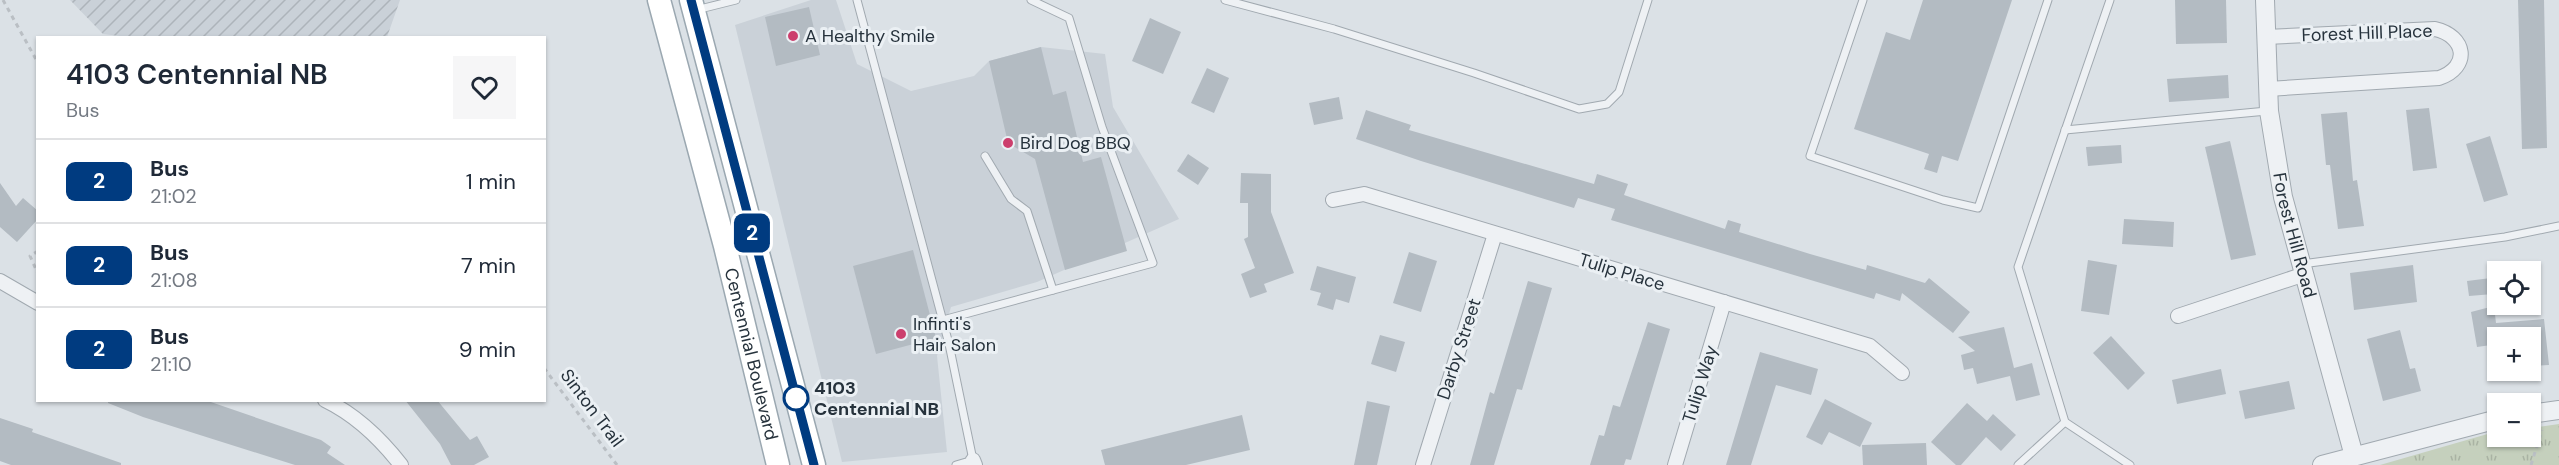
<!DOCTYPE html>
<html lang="en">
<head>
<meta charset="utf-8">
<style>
  body { margin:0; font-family:"DM Sans",sans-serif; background:#f6f6f7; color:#1f2937; height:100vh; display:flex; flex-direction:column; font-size:22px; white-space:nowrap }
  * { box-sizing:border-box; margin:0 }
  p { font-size:20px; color:#747a83 }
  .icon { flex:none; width:33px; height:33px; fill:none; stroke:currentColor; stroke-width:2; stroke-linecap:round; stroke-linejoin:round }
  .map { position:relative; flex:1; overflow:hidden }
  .drawer { position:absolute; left:36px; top:36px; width:510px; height:366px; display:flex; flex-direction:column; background:#fff; border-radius:0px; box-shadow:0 2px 4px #0004 }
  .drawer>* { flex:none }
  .badge { padding:0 12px; border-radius:9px; font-size:21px; line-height:39px }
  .fabs { position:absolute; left:2487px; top:261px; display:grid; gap:12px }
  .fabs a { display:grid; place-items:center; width:54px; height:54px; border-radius:0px; background:#fff; box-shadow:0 2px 4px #0004; font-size:30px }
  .map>.badge { position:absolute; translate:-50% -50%; box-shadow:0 0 0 3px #fff }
  .round { display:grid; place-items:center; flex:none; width:63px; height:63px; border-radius:0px; background:#f6f6f7 }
  .head { display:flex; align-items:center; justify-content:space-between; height:102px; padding:0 30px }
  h1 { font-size:28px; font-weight:600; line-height:45px }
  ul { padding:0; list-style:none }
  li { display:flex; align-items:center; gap:18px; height:84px; padding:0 30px; border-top:2px solid #e0e1e3 }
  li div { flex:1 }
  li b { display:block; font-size:22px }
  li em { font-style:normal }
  li .badge { min-width:66px; font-weight:700; text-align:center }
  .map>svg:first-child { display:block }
  .built { fill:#cad1d8 }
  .industrial { fill:url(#industrial-furrows) }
  .grass { fill:url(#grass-tufts) }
  .building { fill:#b3bbc2 }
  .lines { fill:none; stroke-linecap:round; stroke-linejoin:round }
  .service-casing { stroke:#a1a9b0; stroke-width:9 }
  .minor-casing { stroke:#a1a9b0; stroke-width:16 }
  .tertiary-casing { stroke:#a1a9b0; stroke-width:20 }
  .primary-casing { stroke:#9ba8b1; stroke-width:25 }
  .path { stroke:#babfc4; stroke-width:3; stroke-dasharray:4.5 4.5; stroke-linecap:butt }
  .service { stroke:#eef1f4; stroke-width:7 }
  .minor { stroke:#eef1f4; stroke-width:14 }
  .tertiary { stroke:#eef1f4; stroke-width:18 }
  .primary { stroke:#fff; stroke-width:22 }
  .line-casing { stroke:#fff; stroke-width:14 }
  .line { stroke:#003b80; stroke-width:9 }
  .poi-dot { fill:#cc3f6d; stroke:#ebf0f4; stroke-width:2 }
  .stop-dot { fill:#fff; stroke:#003b80; stroke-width:3 }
  .labels { text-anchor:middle; stroke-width:6; stroke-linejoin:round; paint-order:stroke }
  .street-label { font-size:18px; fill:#26323c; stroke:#ebf0f4 }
  .poi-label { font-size:18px; fill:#26323c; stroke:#ebf0f4; text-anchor:start }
  .stop-label { font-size:18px; font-weight:bold; fill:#26323c; stroke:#ebf0f4; text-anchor:start }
</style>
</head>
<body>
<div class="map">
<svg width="2559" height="465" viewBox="0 0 2559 465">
  <defs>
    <pattern id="industrial-furrows" width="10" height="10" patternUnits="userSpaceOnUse" patternTransform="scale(1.5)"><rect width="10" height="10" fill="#cad1d8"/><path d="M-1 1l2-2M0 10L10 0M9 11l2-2" fill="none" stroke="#adb4ba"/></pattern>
    <pattern id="grass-tufts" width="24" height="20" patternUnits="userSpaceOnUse" patternTransform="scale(1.5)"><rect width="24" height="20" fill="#c5d0bd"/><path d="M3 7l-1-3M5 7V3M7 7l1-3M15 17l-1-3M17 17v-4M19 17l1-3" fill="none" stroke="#a9b3a3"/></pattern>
  </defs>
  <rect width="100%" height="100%" fill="#dbe1e6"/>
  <polygon class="built" points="811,0 836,0 857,64 911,91 974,76 989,61 1041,47 1105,54 1113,107 1179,219 1037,282 951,307 937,356 947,452 842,462 735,25"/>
  <polygon class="industrial" points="70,0 400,0 387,37 136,38 103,34"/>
  <polygon class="grass" points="2559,424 2559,465 2380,465 2491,433 2497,432 2498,436 2530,436 2531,428"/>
  <g class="building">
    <polygon points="1923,0 2012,0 1958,161 1942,156 1937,173 1924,169 1929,154 1854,129 1886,32 1910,40"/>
    <polygon points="2175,0 2226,0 2227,43 2176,44"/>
    <polygon points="2518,0 2544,0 2547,148 2522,149"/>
    <polygon points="809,7 820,55 776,66 765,17"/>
    <polygon points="1150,18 1181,32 1163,74 1132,61"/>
    <polygon points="1041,47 1053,95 1066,91 1083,162 1101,157 1127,251 1065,270 1035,159 1008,143 989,61"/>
    <polygon points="1207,68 1229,78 1214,113 1191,103"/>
    <polygon points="2228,75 2229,98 2169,102 2167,79"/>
    <polygon points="1339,97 1343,119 1314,125 1309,103"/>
    <polygon points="2429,108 2437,168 2413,171 2406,110"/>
    <polygon points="1366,110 1411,125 1409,130 1594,184 1597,174 1628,184 1624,195 1725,229 1728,220 1741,224 1739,232 1810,254 1866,270 1867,265 1925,283 1929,278 1970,312 1953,333 1902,293 1900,301 1876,293 1874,299 1611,220 1615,209 1578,198 1574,208 1421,161 1356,139"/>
    <polygon points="2347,112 2353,181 2357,180 2364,226 2338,229 2330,165 2326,165 2321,114"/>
    <polygon points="2490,136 2508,195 2484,202 2466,144"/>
    <polygon points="2230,141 2256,255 2231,260 2205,147"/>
    <polygon points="2121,145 2122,163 2088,166 2086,147"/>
    <polygon points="1188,154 1209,168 1198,185 1177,171"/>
    <polygon points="1241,173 1271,174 1271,212 1294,273 1264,284 1267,292 1250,298 1241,274 1255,268 1244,239 1248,237 1248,203 1240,203"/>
    <polygon points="0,183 16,206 23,198 38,211 38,219 17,242 0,227"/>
    <polygon points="2124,219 2174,222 2173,247 2122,244"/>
    <polygon points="913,250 936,338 876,354 853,266"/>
    <polygon points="1409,252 1437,261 1421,312 1393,303"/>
    <polygon points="2088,260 2117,265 2109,315 2081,311"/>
    <polygon points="2413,265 2417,302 2354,310 2350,273"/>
    <polygon points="1317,266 1356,277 1349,303 1336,299 1333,310 1317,305 1321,293 1310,290"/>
    <polygon points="2491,278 2493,294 2469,296 2467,281"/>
    <polygon points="1528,281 1552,288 1522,390 1517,389 1494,465 1470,465 1490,392 1494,394"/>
    <polygon points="2494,306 2496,323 2544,319 2549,365 2530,366 2530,338 2498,338 2498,344 2477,347 2471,312"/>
    <polygon points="1648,322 1670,329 1631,460 1626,459 1624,465 1590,465 1599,435 1604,436 1613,405 1620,407"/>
    <polygon points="2004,327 2014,368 2032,363 2040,395 2016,401 2010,376 1977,384 1973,368 1964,370 1961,355 1975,351 1958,337"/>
    <polygon points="2400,330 2410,369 2415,368 2421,391 2383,401 2367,339"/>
    <polygon points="1380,335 1405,342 1396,372 1371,364"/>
    <polygon points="2111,336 2145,373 2128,390 2093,353"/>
    <polygon points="1760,352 1818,369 1811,395 1776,385 1751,465 1726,465"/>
    <polygon points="2221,369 2226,394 2177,404 2172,380"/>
    <polygon points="2289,381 2295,409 2245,419 2239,391"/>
    <polygon points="1825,399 1872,423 1860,447 1829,432 1822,445 1806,437"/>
    <polygon points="108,400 205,400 321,440 331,447 327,453 345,465 295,465 143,417 108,403"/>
    <polygon points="405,400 437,400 470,440 477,436 489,457 474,465 451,465 440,444"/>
    <polygon points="1367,401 1390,406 1377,465 1354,465"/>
    <polygon points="1967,403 1987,421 1993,414 2016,435 2001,451 1986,437 1961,465 1956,465 1931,442"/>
    <polygon points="1242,415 1250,450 1186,465 1105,465 1101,450"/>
    <polygon points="0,418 33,429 32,432 121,463 121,465 11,465 0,461"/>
    <polygon points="1926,443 1927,465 1863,465 1862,445"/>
  </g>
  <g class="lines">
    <g class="service-casing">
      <g id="service">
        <polyline points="857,0 949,344 973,460 956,465"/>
        <polyline points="1225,0 1334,29 1474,73 1579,109 1607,104 1619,92 1648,0"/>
        <polyline points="1863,0 1810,156 1943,200 1978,208 2048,0"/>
        <polyline points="2110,0 2018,267 2065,422 2130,465"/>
        <polyline points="696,10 736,0"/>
        <polyline points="2065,130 2267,111"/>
        <polyline points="985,156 1011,199 1027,211 1053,290"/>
        <polyline points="2302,264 2505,237 2559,226"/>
        <polyline points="943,320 1153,263 1102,127 1069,18 1031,0"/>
        <polyline points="2018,465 2065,422"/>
      </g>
    </g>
    <g class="minor-casing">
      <g id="minor">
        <path d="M2266,37L2435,29C2466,36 2471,67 2439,78L2268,89"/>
        <polyline points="1333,200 1364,194 1870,346 1902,373"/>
        <polyline points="0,281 38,303"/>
        <polyline points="2178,316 2302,275"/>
        <path d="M325,400C356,415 380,438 401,465"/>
        <polyline points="973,460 975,465"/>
        <polyline points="1423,465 1495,234"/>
        <polyline points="1675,465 1724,302"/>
      </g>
    </g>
    <g class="tertiary-casing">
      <g id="tertiary">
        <path id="s1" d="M2265,0L2269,111L2283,197L2354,456"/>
        <polyline points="2530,414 2559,410"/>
        <polyline points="2322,465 2498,419"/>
      </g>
    </g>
    <g class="primary-casing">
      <g id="primary">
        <path id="s2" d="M659,0L725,246L778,465"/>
        <polyline points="691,0 814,465"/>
      </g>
    </g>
    <g class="path">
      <polyline points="3,0 38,63"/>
      <polyline points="38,251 30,256 38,274"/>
      <polyline points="544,368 617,465"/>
      <polyline points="2531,465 2542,430"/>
    </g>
    <use href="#service" class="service"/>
    <use href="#minor" class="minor"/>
    <use href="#tertiary" class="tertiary"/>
    <use href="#primary" class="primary"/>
  </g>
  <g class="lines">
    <g class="line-casing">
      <polyline id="line" points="691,0 814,465"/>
    </g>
    <use href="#line" class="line"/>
  </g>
  <g class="poi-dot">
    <circle cx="793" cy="36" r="6"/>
    <circle cx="1008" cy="143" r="6"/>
    <circle cx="901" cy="334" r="6"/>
  </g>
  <circle class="stop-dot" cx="796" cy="398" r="12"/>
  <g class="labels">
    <g class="street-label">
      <text transform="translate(2367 33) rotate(-2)" y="6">Forest Hill Place</text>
      <text dy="6" stroke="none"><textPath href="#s1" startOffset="238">Forest Hill Road</textPath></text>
      <text transform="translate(1622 272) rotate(17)" y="6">Tulip Place</text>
      <text transform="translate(1459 349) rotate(-72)" y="6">Darby Street</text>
      <text dy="6" stroke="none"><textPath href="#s2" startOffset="366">Centennial Boulevard</textPath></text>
      <text transform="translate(1700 384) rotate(-73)" y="6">Tulip Way</text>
      <text transform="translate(592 408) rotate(53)" y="6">Sinton Trail</text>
    </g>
    <g class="poi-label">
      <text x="805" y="42">A Healthy Smile</text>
      <text x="1020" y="149">Bird Dog BBQ</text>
      <text x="913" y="330">Infinti's<tspan x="913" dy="21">Hair Salon</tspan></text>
    </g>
    <g class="stop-label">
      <text x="814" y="394">4103<tspan x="814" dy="21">Centennial NB</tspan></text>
    </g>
  </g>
</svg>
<div class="fabs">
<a><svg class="icon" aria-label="locate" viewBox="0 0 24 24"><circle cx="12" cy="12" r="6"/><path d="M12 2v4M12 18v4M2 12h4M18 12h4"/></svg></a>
<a>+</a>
<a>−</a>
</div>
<b class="badge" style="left:752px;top:233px;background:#003b80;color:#fff">2</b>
<section class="drawer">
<div class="head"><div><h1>4103 Centennial NB</h1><p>Bus</p></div><a class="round"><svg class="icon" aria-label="heart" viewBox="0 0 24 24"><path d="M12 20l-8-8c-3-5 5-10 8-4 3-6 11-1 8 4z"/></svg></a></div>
<ul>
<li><span class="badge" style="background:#003b80;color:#fff">2</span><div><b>Bus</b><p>21:02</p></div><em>1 min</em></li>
<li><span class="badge" style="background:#003b80;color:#fff">2</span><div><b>Bus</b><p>21:08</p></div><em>7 min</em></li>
<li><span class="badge" style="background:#003b80;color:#fff">2</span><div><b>Bus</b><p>21:10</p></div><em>9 min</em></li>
</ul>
</section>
</div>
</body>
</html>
